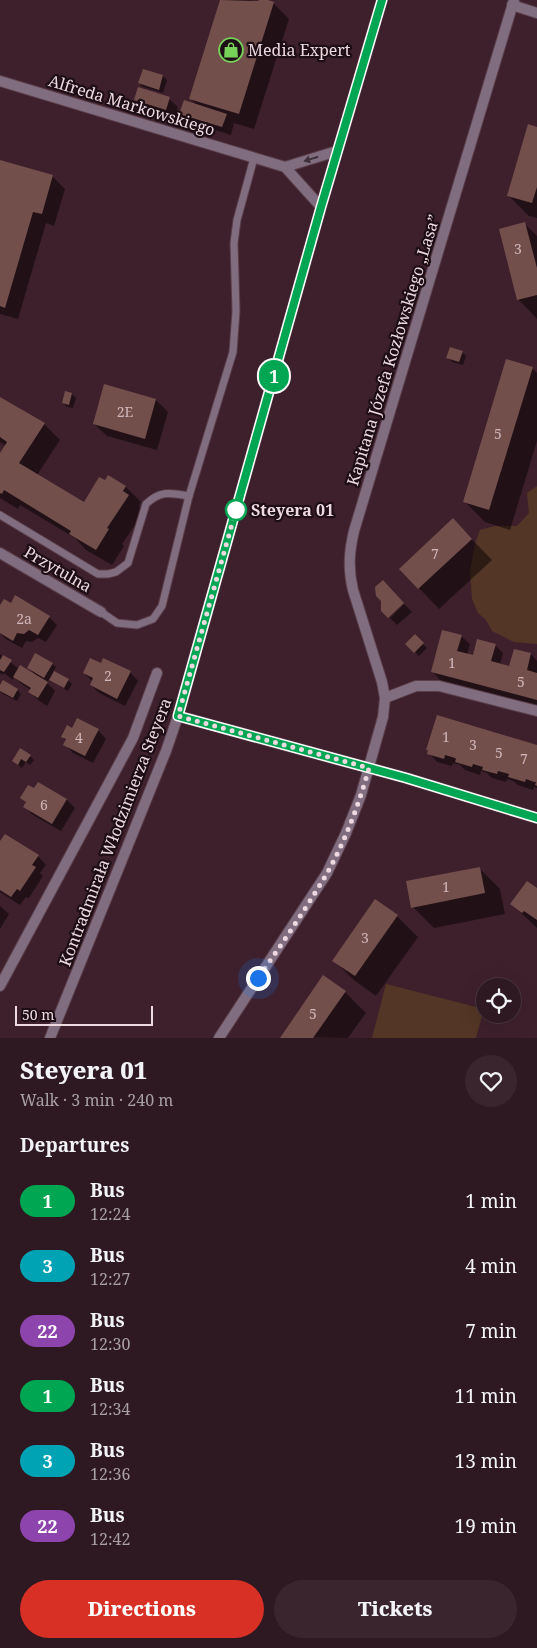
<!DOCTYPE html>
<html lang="en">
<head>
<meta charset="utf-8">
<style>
  body { margin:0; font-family:"Noto Serif",serif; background:#3a252e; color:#f1f3f6; height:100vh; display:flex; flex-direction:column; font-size:19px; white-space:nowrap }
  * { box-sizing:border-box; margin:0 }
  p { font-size:16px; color:#a7a0a5 }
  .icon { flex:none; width:28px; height:28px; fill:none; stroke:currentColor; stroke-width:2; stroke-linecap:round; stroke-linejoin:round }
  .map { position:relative; height:1038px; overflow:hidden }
  .drawer { display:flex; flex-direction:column; background:#2e1821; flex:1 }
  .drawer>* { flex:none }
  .badge { padding:0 10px; border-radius:16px; font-size:18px; line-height:32px }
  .tools { position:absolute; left:476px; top:978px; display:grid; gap:10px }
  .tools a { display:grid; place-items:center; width:45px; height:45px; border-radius:50%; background:#2e1821; box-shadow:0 5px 20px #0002,0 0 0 1px #49373f; font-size:25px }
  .scale { position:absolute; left:15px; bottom:12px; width:138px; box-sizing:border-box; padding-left:5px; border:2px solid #eed9e0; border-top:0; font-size:14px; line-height:18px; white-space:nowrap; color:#eed9e0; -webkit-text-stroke:4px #1c0e14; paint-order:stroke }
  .you { position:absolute; width:25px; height:25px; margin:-12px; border:4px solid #fff; border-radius:50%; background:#1a73e8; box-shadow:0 0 0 8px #1a73e833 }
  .map>.badge { position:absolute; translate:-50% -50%; box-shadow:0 0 0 2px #fff }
  h2 { padding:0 20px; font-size:19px; line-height:45px }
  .round { display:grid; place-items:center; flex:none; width:52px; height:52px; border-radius:26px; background:#3a252e }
  .headline { display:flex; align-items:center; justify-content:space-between; height:85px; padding:0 20px }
  h1 { font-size:24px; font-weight:800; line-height:38px }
  .action { display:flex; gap:10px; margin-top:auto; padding:10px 20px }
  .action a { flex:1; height:58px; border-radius:30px; background:#d93025; color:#fff; font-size:20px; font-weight:800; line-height:58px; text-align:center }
  .action a+a { background:#3a252e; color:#f1f3f6 }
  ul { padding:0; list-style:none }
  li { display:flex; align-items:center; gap:15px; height:65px; padding:0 20px }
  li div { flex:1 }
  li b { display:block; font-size:19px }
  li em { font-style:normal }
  li .badge { min-width:55px; font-weight:700; text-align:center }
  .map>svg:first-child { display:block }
  .green { fill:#533625 }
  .shadow { fill:#0007 }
  .building { fill:#734f4c }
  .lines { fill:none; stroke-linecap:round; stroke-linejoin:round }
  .service-casing { stroke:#5a3e49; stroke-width:9 }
  .minor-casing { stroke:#5a3e49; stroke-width:12 }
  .tertiary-casing { stroke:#5a3e49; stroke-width:12 }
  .service { stroke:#806e80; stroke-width:7 }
  .minor { stroke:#806e80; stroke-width:10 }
  .tertiary { stroke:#806e80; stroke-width:10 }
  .oneway { fill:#3f303a }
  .line-casing { stroke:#fff; stroke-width:11 }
  .line { stroke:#00a651; stroke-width:8 }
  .walk { stroke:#eed9e0; stroke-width:5; stroke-dasharray:0 9 }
  .stop-dot { fill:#fff; stroke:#00a651; stroke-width:2.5 }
  .labels { text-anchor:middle; stroke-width:4.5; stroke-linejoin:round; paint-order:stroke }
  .number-label { font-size:14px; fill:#cfb6bb }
  .poi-label { font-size:16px; fill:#eed9e0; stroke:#1c0e14; text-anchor:start }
  .street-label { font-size:16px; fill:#eed9e0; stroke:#1c0e14 }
  .stop-label { font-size:16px; font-weight:bold; fill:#eed9e0; stroke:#1c0e14; text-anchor:start }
</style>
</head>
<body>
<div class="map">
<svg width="537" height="1038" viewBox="0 0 537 1038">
  <rect width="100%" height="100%" fill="#3e202c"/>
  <g class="green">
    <polygon points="537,486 537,644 514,642 492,631 486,620 478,613 472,599 470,572 475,544 480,530 495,526 517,526 529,513 527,493"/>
    <polygon points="386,984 484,1009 476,1038 372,1038"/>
  </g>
  <g class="shadow">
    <polygon points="221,0 250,0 259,3 260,0 264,0 273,3 289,19 254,129 234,123 231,135 189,122 181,114 198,106 190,98"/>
    <polygon points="144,70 163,76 167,80 163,93 143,87 139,83"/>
    <polygon points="169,99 178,107 174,118 144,108 136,100"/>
    <polygon points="537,128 537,218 529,216 508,195"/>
    <polygon points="0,161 53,177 65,189 54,226 46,223 18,319 0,314"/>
    <polygon points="525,224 537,236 537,319 518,299"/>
    <polygon points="462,352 466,356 463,365 452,362 448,358"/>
    <polygon points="532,368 537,373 537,441 510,530 485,522 464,501"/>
    <polygon points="66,392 72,394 76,398 73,408 67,407 63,403"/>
    <polygon points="0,398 44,424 60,440 37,475 84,504 109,476 126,487 141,502 139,506 144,512 122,544 124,546 112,565 86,550 75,538 20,505 18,509 0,498 0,455 6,446 0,442"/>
    <polygon points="156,400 168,412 157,450 107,436 94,424"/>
    <polygon points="453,520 492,560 439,609 419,588"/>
    <polygon points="404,604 412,612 397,625 390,618"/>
    <polygon points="0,608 49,617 57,625 46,642 38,638 32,642 26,641 22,648 6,639 0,633"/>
    <polygon points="415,636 427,648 419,656 407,644"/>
    <polygon points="461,636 470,644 467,655 473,657 495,645 503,653 500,665 510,667 515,650 531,654 537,661 537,705 440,680 432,671"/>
    <polygon points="0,654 19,669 35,675 29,668 52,664 56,667 53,672 68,680 72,684 68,691 55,683 50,678 47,683 55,691 47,706 38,700 30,692 31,690 23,685 14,677 13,680 4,673 3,675 0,673"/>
    <polygon points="102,665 130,672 138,681 125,706 99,693 91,685 93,682 84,673"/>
    <polygon points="0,688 17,690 21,694 17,701 3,694 0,691"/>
    <polygon points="72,729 98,730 106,739 93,763 73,753 65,744 66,741 62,736"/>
    <polygon points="537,746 537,788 534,787 533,790 518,785 513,781 507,779 506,782 492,778 487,773 481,771 480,775 465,770 460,765 453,763 452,766 437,762 429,753 429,751 428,750"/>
    <polygon points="30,756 34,760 30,765 26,762 22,768 13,761"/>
    <polygon points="22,798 67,800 75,808 61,831 33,815 25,807 27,803"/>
    <polygon points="0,843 38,856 46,865 40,873 43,876 29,898 26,897 20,905 0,892"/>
    <polygon points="479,868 500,889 505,914 434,928 413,907"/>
    <polygon points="537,890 537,928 512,904"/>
    <polygon points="0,906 9,914 0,929"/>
    <polygon points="397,916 418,937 376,996 355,981 334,961"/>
    <polygon points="345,992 366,1013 348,1038 282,1037"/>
  </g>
  <g class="building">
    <polygon points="220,0 258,1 259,0 268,0 274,2 239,114 189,99"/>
    <polygon points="143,69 163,75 159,90 138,83"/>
    <polygon points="138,87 170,97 166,110 134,100"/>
    <polygon points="184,100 227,114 222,127 179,114"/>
    <polygon points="528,124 537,127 537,187 532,203 507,196"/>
    <polygon points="0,160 53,175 42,214 33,212 5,308 0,306"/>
    <polygon points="525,222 537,268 537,295 517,300 499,229"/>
    <polygon points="450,347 463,351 459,362 446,358"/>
    <polygon points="506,359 533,367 489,510 463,502"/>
    <polygon points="104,384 156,399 145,439 93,424"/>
    <polygon points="65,391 72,393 69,405 62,403"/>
    <polygon points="0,397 45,423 19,463 84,502 99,477 105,480 108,475 126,486 123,491 129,495 107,528 109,529 96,550 69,534 71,531 4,490 2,494 0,493 0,453 7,442 0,437"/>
    <polygon points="453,518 472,539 418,589 399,569"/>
    <polygon points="383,580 404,603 388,618 381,611 381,601 376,596 375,587"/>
    <polygon points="15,595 50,616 38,635 29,630 24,634 17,633 13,641 0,633 0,605 4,599 11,603"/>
    <polygon points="442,630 462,635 457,651 473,655 477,639 496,644 491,661 509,666 514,649 531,653 527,670 537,673 537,700 431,672"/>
    <polygon points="415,634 424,643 414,653 405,644"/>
    <polygon points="35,653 53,663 44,678 27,668"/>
    <polygon points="3,655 12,660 4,672 0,670 0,660"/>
    <polygon points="90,658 101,663 103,658 131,671 117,699 90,685 93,678 83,673"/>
    <polygon points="20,665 48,682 38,698 28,692 31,688 13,677"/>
    <polygon points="54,671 69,679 64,688 49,680"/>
    <polygon points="3,680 18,689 13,698 0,691 0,685"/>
    <polygon points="437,715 537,745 537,786 535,785 536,782 534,782 526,779 525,782 508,777 509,774 498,771 497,774 482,770 483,767 473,764 472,767 455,762 456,759 455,758 445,755 444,759 427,754 428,750 426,750"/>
    <polygon points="77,718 99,729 85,756 63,745 66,739 61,737 67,725 72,728"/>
    <polygon points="20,748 31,755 26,762 21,759 18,765 12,761"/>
    <polygon points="38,782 67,799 52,824 23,807 26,802 20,798 28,785 34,788"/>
    <polygon points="5,834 39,855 32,865 36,867 20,891 17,889 11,897 0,890 0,841"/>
    <polygon points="480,867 485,893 411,908 406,881"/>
    <polygon points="527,881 537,888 537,920 524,911 522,913 510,904"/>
    <polygon points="375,899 398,915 355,976 332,961"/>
    <polygon points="323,975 346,991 313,1038 280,1038"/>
  </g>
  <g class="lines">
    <g class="service-casing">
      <g id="service">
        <path d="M0,515L98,574H108L116,572L128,563L146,504C161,490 170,493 189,496"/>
        <polyline points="101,612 117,623 137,625 153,619 162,606 189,496 233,352 236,311 234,243 237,220 254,158"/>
      </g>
    </g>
    <g class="minor-casing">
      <g id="minor">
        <polyline points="512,5 537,13"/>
        <polyline points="0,81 285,167 321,207"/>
        <polyline points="285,167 337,151"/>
        <polyline points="0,553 101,612"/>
        <polyline points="385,698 416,686 439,686 537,711"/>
        <polyline points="178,716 406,778 537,818"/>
        <polyline points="0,986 133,738 157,673"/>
        <path d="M219,1038L327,873L346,833L361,795L383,717L385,698L382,682L353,590C348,569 349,552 354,531L514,0"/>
      </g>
    </g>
    <g class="tertiary-casing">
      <polyline id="tertiary" points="50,1038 166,751 178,716 321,207 382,0"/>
    </g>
    <use href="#service" class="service"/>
    <use href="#minor" class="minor"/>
    <use href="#tertiary" class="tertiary"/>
  </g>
  <defs><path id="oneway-solid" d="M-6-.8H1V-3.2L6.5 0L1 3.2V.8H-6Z" transform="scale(1.25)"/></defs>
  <use class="oneway" href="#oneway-solid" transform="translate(311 159) rotate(163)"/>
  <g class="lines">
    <g class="line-casing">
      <polyline id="line" points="382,0 321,207 178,716 406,778 537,818"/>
    </g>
    <use href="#line" class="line"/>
    <path class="walk" d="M236,510L178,716L369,768C359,804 345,842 326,875C305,910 282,944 258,978"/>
  </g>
  <defs>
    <g id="shop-ring" transform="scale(1.25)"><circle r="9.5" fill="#1c0e14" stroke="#77d259" stroke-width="1.5"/><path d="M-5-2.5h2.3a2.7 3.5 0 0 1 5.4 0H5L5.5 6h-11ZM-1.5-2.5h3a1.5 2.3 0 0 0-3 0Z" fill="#77d259"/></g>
  </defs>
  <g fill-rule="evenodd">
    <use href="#shop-ring" x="231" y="50"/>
  </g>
  <circle class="stop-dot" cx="236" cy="510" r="10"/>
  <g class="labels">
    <g class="number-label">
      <text x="518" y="254">3</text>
      <text x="125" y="417">2E</text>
      <text x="498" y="439">5</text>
      <text x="435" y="559">7</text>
      <text x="24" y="624">2a</text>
      <text x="452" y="668">1</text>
      <text x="108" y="681">2</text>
      <text x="521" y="687">5</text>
      <text x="446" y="742">1</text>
      <text x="79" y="743">4</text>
      <text x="473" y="750">3</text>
      <text x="499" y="758">5</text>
      <text x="524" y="764">7</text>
      <text x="44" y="810">6</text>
      <text x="446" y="892">1</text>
      <text x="365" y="943">3</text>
      <text x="313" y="1019">5</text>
    </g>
    <g class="poi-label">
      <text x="248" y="56">Media Expert</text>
    </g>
    <g class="street-label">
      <text transform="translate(132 105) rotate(17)" y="6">Alfreda Markowskiego</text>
      <text transform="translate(393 350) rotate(-73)" y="6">Kapitana Józefa Kozłowskiego „Lasa”</text>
      <text transform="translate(58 569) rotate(30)" y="6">Przytulna</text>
      <text transform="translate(115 832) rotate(-69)" y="6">Kontradmirała Włodzimierza Steyera</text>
    </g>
    <g class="stop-label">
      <text x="251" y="516">Steyera 01</text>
    </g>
  </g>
</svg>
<div class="tools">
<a><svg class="icon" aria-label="locate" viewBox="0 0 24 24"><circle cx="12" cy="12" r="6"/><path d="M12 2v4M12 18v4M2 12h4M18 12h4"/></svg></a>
</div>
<div class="scale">50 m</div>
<div class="you" style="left:258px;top:978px"></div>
<b class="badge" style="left:274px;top:376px;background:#00a651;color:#fff">1</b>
</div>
<section class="drawer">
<div class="headline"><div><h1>Steyera 01</h1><p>Walk · 3 min · 240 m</p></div><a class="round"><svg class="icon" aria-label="heart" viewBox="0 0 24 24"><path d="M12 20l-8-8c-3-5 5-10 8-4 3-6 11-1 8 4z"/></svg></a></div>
<h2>Departures</h2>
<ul>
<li><span class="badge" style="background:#00a651;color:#fff">1</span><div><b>Bus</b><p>12:24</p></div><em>1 min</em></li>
<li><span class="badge" style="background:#00a3b4;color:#fff">3</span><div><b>Bus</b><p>12:27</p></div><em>4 min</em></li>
<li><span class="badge" style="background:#8e44ad;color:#fff">22</span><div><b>Bus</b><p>12:30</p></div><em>7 min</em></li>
<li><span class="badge" style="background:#00a651;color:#fff">1</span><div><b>Bus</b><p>12:34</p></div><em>11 min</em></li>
<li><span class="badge" style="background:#00a3b4;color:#fff">3</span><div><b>Bus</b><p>12:36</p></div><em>13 min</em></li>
<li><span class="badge" style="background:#8e44ad;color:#fff">22</span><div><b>Bus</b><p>12:42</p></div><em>19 min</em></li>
</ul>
<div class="action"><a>Directions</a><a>Tickets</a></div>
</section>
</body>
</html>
